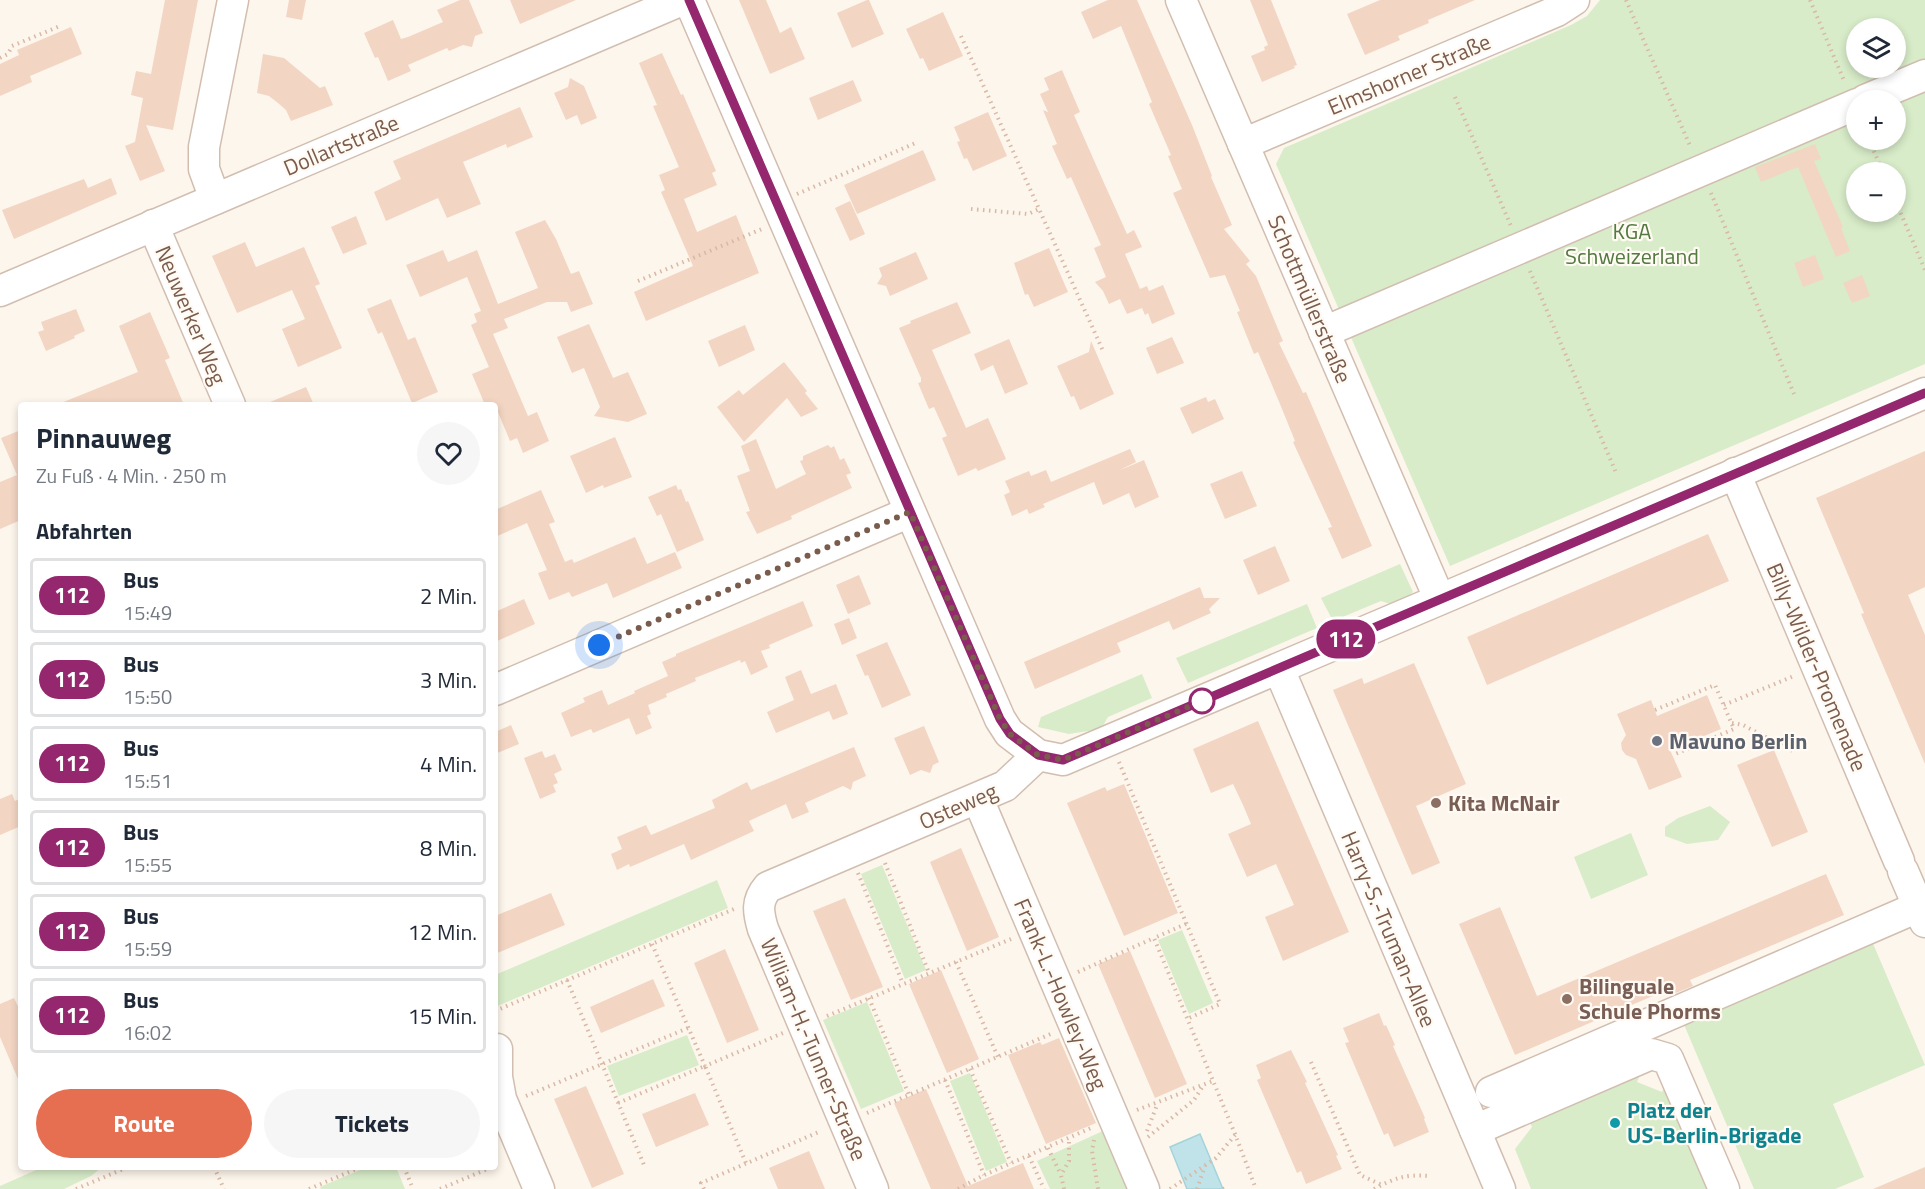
<!DOCTYPE html>
<html lang="de">
<head>
<meta charset="utf-8">
<style>
  body { margin:0; font-family:"Titillium Web",sans-serif; background:#f6f6f7; color:#1f2937; height:100vh; display:flex; flex-direction:column; font-size:22px; white-space:nowrap }
  * { box-sizing:border-box; margin:0 }
  p { font-size:20px; color:#747a83 }
  .icon { flex:none; width:33px; height:33px; fill:none; stroke:currentColor; stroke-width:2; stroke-linecap:round; stroke-linejoin:round }
  .map { position:relative; flex:1; overflow:hidden }
  .sheet { position:absolute; left:18px; top:402px; width:480px; height:768px; display:flex; flex-direction:column; background:#fff; border-radius:6px; box-shadow:0 3px 9px #0003 }
  .sheet>* { flex:none }
  .badge { padding:0 12px; border-radius:20px; font-size:21px; line-height:39px }
  .buttons { position:absolute; left:1846px; top:18px; display:grid; gap:12px }
  .buttons a { display:grid; place-items:center; width:60px; height:60px; border-radius:50%; background:#fff; box-shadow:0 3px 9px #0003; font-size:30px }
  .you { position:absolute; width:30px; height:30px; margin:-15px; border:4px solid #fff; border-radius:50%; background:#1a73e8; box-shadow:0 0 0 9px #1a73e833 }
  .map>.badge { position:absolute; translate:-50% -50%; box-shadow:0 0 0 3px #fff }
  h2 { padding:0 18px; font-size:22px; line-height:54px }
  .round { display:grid; place-items:center; flex:none; width:63px; height:63px; border-radius:32px; background:#f6f6f7 }
  .head { display:flex; align-items:center; justify-content:space-between; height:102px; padding:0 18px }
  h1 { font-size:28px; font-weight:700; line-height:45px }
  .action { display:flex; gap:12px; margin-top:auto; padding:12px 18px }
  .action a { flex:1; height:69px; border-radius:36px; background:#e76f51; color:#fff; font-size:24px; font-weight:700; line-height:69px; text-align:center }
  .action a+a { background:#f6f6f7; color:#1f2937 }
  ul { padding:0; list-style:none }
  li { display:flex; align-items:center; gap:18px; height:75px; margin:0 12px 9px; padding:0 6px; border:3px solid #e0e1e3; border-radius:6px }
  li div { flex:1 }
  li b { display:block; font-size:22px }
  li em { font-style:normal }
  li .badge { min-width:66px; font-weight:700; text-align:center }
  .map>svg:first-child { display:block }
  .green { fill:#d8ecc9; fill-rule:evenodd }
  .water { fill:#bfe3e8; stroke:#a5d3da; stroke-width:1.5 }
  .building { fill:#f3d5c3 }
  .lines { fill:none; stroke-linecap:round; stroke-linejoin:round }
  .minor-casing { stroke:#d1beb0; stroke-width:33 }
  .path { stroke:#d9b8a5; stroke-width:4; stroke-dasharray:1.5 4.5; stroke-linecap:butt }
  .minor { stroke:#fff; stroke-width:30 }
  .line-casing { stroke:#fff; stroke-width:14 }
  .line { stroke:#95276e; stroke-width:9 }
  .walk { stroke:#7a5c4d; stroke-width:6; stroke-dasharray:0 10.8 }
  .stop-dot { fill:#fff; stroke:#95276e; stroke-width:3 }
  .worship-dot { fill:#6b7280; stroke:#fffaf3; stroke-width:2 }
  .education-dot { fill:#8d6e63; stroke:#fffaf3; stroke-width:2 }
  .culture-dot { fill:#0f9aa8; stroke:#fffaf3; stroke-width:2 }
  .labels { text-anchor:middle; stroke-width:4.5; stroke-linejoin:round; paint-order:stroke }
  .street-label { font-size:22px; fill:#7a5c4d; stroke:#fffaf3 }
  .park-label { font-size:22px; fill:#537a41; stroke:#fffaf3 }
  .worship-label { font-size:22px; font-weight:bold; fill:#5b616d; stroke:#fffaf3; text-anchor:start }
  .education-label { font-size:22px; font-weight:bold; fill:#785e54; stroke:#fffaf3; text-anchor:start }
  .culture-label { font-size:22px; font-weight:bold; fill:#0d838f; stroke:#fffaf3; text-anchor:start }
</style>
</head>
<body>
<div class="map">
<svg width="1925" height="1189" viewBox="0 0 1925 1189">
  <rect width="100%" height="100%" fill="#fdf6ec"/>
  <g class="green">
    <path d="M1600,0H1925V364L1450,566L1276,164L1284,148L1571,25L1587,16ZM1857,28H1896V68H1857ZM1857,100H1896V140H1857ZM1857,172H1896V212H1857Z"/>
    <polygon points="1400,564 1413,592 1404,600 1393,605 1381,601 1333,621 1321,598"/>
    <polygon points="1307,604 1317,628 1188,683 1176,658"/>
    <polygon points="1142,674 1152,698 1108,717 1101,729 1069,734 1038,727 1041,717"/>
    <polygon points="1710,806 1730,822 1718,840 1687,844 1665,836 1665,827 1678,818"/>
    <polygon points="1631,833 1648,875 1591,899 1574,857"/>
    <polygon points="882,865 926,970 905,979 861,874"/>
    <polygon points="717,880 728,908 495,1007 495,975"/>
    <polygon points="1182,930 1213,1003 1189,1014 1158,940"/>
    <polygon points="1871,939 1925,1065 1833,1104 1864,1177 1835,1189 1754,1189 1682,1020"/>
    <polygon points="867,1002 904,1091 861,1109 823,1020"/>
    <polygon points="687,1035 699,1065 619,1096 607,1066"/>
    <polygon points="1642,1070 1637,1082 1662,1092 1666,1083 1713,1189 1531,1189 1515,1149 1532,1127 1528,1118"/>
    <polygon points="970,1073 1007,1162 986,1171 950,1081"/>
    <polygon points="1105,1130 1132,1189 1050,1189 1037,1161"/>
    <polygon points="43,1167 102,1167 91,1176 64,1189 0,1189 0,1186"/>
    <polygon points="367,1167 396,1167 405,1189 321,1189 320,1187"/>
  </g>
  <polygon class="water" points="1200,1134 1223,1189 1187,1189 1170,1147"/>
  <g class="building">
    <polygon points="165,0 198,0 173,130 146,125 165,171 140,181 125,146 135,142 143,98 131,95 136,71 151,74"/>
    <polygon points="289,0 306,0 302,20 286,17"/>
    <polygon points="460,0 469,0 483,33 475,36 472,47 463,45 449,51 447,48 408,65 411,71 388,81 378,57 375,58 364,33 393,20 401,39 408,37 443,22 437,10"/>
    <polygon points="510,0 576,0 520,24"/>
    <polygon points="739,0 766,0 780,33 791,27 805,59 770,74"/>
    <polygon points="867,0 869,0 884,34 852,48 837,13"/>
    <polygon points="1108,0 1137,0 1192,125 1212,176 1211,177 1232,225 1224,229 1250,261 1246,264 1256,276 1283,341 1279,343 1303,393 1306,392 1372,546 1342,559 1328,528 1332,527 1293,442 1295,441 1280,404 1258,352 1254,354 1237,312 1240,311 1225,275 1210,278 1173,193 1182,189 1168,156 1171,155 1149,104 1152,102 1121,26 1093,39 1081,12"/>
    <polygon points="1250,0 1271,0 1297,65 1294,66 1295,68 1262,82 1251,56 1265,50 1264,47 1268,45"/>
    <polygon points="1380,0 1475,0 1428,20 1429,23 1398,36 1400,40 1365,55 1347,14"/>
    <polygon points="943,12 963,56 929,71 923,58 920,59 906,29"/>
    <polygon points="71,27 82,54 30,76 32,82 0,96 0,64 19,55 17,50"/>
    <polygon points="662,53 681,95 683,94 716,171 712,173 717,185 684,199 697,232 736,215 759,273 646,321 634,292 693,266 661,192 665,190 659,175 679,167 653,106 657,105 639,63"/>
    <polygon points="263,54 284,58 320,88 325,86 333,105 291,121 286,110 278,103 269,96 257,93"/>
    <polygon points="1062,70 1080,112 1074,115 1104,183 1127,234 1134,230 1142,247 1125,254 1140,289 1147,286 1149,291 1163,285 1175,314 1152,324 1148,313 1145,315 1142,308 1127,314 1120,299 1109,304 1103,291 1095,282 1106,277 1094,248 1101,245 1071,177 1067,179 1052,146 1057,144 1043,110 1048,112 1040,94 1049,90 1044,78"/>
    <polygon points="570,78 584,86 597,118 581,125 577,115 566,120 554,93 568,87"/>
    <polygon points="853,80 862,101 818,120 809,98"/>
    <polygon points="520,107 533,137 507,148 506,144 463,162 481,204 447,218 438,198 386,221 374,192 401,179 393,161"/>
    <polygon points="988,112 1007,156 973,171 967,158 964,159 957,142 960,141 954,127"/>
    <polygon points="1815,144 1821,159 1814,161 1843,227 1841,228 1850,251 1836,257 1798,167 1761,182 1755,167"/>
    <polygon points="923,150 936,180 857,214 844,185"/>
    <polygon points="111,178 117,194 14,239 2,210 84,179 88,188"/>
    <polygon points="850,201 865,234 850,241 835,208"/>
    <polygon points="356,216 367,244 343,254 331,227"/>
    <polygon points="545,220 556,239 571,274 579,271 593,304 571,312 567,302 547,302 504,319 508,328 493,334 528,416 537,412 549,441 523,453 517,438 510,441 495,405 485,405 472,374 489,367 471,325 477,322 474,314 481,311 467,277 420,297 406,265 443,250 448,262 477,250 498,304 538,288 515,232"/>
    <polygon points="245,242 256,267 304,247 320,284 315,286 342,348 298,367 282,329 305,319 292,290 237,313 212,256"/>
    <polygon points="1049,248 1068,292 1034,307 1028,294 1025,295 1014,263"/>
    <polygon points="916,252 928,279 890,296 886,286 877,284 882,276 879,268"/>
    <polygon points="1815,255 1824,279 1803,287 1794,263"/>
    <polygon points="1862,275 1870,296 1852,303 1843,283"/>
    <polygon points="391,299 408,340 415,337 438,392 412,403 382,332 378,334 367,309"/>
    <polygon points="957,302 971,333 932,350 966,428 988,418 1006,459 978,471 976,468 958,476 942,438 947,436 934,407 929,409 918,383 921,382 921,378 899,328 911,323 910,321"/>
    <polygon points="76,309 85,331 74,336 75,338 46,351 38,332 44,330 41,322"/>
    <polygon points="150,312 170,358 165,360 184,405 56,405 138,372 119,326"/>
    <polygon points="589,324 613,378 628,372 647,414 628,422 594,416 600,407 584,368 572,373 557,337"/>
    <polygon points="745,325 755,350 719,367 708,341"/>
    <polygon points="1172,337 1184,363 1157,374 1146,348"/>
    <polygon points="1009,339 1028,384 1005,394 993,365 981,371 974,354"/>
    <polygon points="1091,341 1114,394 1080,410 1074,396 1071,397 1057,366 1089,352"/>
    <polygon points="784,362 807,391 805,393 818,409 801,417 787,398 744,442 717,407 739,390 743,395"/>
    <polygon points="306,387 314,405 263,405"/>
    <polygon points="1206,397 1208,402 1215,399 1224,419 1192,434 1180,408"/>
    <polygon points="21,430 21,520 0,529 0,482 17,475 1,438"/>
    <polygon points="615,437 632,477 604,488 603,485 586,493 570,456"/>
    <polygon points="756,439 776,489 806,474 800,461 803,460 803,456 828,445 831,448 834,446 840,460 844,458 851,473 846,475 852,488 791,516 792,519 757,534 746,512 750,511 737,476 750,471 741,446"/>
    <polygon points="1130,449 1136,462 1118,471 1144,460 1159,497 1135,508 1129,493 1103,505 1094,482 1043,504 1045,507 1029,514 1027,509 1012,516 1004,495 1010,492 1005,481 1029,471 1031,476 1046,470 1051,482"/>
    <polygon points="1925,451 1925,587 1908,595 1925,635 1925,764 1861,614 1864,613 1816,498"/>
    <polygon points="1242,471 1257,506 1225,519 1210,484"/>
    <polygon points="676,485 678,490 681,489 686,502 688,501 704,540 677,552 661,514 657,516 648,497"/>
    <polygon points="541,490 555,522 549,524 565,562 572,559 574,563 635,537 647,564 675,552 682,568 613,598 607,583 572,597 569,592 549,600 538,573 547,570 527,523 495,537 495,510"/>
    <polygon points="1708,534 1729,581 1487,685 1467,637"/>
    <polygon points="1275,546 1290,581 1258,595 1243,560"/>
    <polygon points="859,575 871,604 848,614 836,585"/>
    <polygon points="1200,587 1204,598 1220,598 1209,609 1211,613 1173,630 1169,621 1117,643 1121,652 1035,689 1024,662"/>
    <polygon points="524,599 535,624 495,642 495,612"/>
    <polygon points="803,601 813,626 769,645 770,648 761,651 768,667 751,675 745,661 741,663 740,660 695,678 696,681 666,694 667,697 648,705 651,714 647,716 652,728 636,735 629,718 593,733 591,729 571,737 561,713 585,702 583,698 602,690 608,705 635,693 634,691 668,676 662,662 676,656 676,654"/>
    <polygon points="849,618 857,638 842,645 834,624"/>
    <polygon points="887,642 911,695 882,708 868,675 865,676 856,655"/>
    <polygon points="1414,663 1466,784 1416,806 1440,863 1412,875 1333,690 1362,678 1364,684"/>
    <polygon points="801,670 811,694 836,684 848,714 833,720 829,711 776,733 767,712 794,700 785,677"/>
    <polygon points="1707,695 1721,729 1670,750 1682,777 1649,790 1636,759 1626,755 1622,750 1621,743 1626,735 1617,714 1651,700 1657,716"/>
    <polygon points="1258,721 1349,932 1283,961 1265,917 1294,905 1276,864 1247,877 1228,834 1251,824 1243,805 1233,784 1211,793 1193,749"/>
    <polygon points="511,725 519,744 495,754 495,732"/>
    <polygon points="924,726 939,762 933,765 930,773 921,770 910,775 894,738"/>
    <polygon points="854,747 866,776 853,782 851,790 843,786 805,803 809,812 792,819 786,804 749,821 754,831 691,860 684,844 630,867 629,864 617,870 611,854 622,849 617,837 646,825 651,835 715,808 712,800 747,782 751,790"/>
    <polygon points="1774,750 1808,832 1772,847 1737,765"/>
    <polygon points="542,751 545,758 555,754 562,770 554,774 558,783 553,785 556,792 540,799 524,758"/>
    <polygon points="1124,784 1178,913 1124,936 1067,803 1105,787 1107,791"/>
    <polygon points="12,794 15,801 21,798 21,826 0,835 0,799"/>
    <polygon points="961,848 999,937 967,951 930,862"/>
    <polygon points="1826,874 1844,915 1690,980 1693,986 1671,995 1669,989 1515,1055 1459,924 1500,907 1537,996"/>
    <polygon points="551,893 565,925 495,954 495,916"/>
    <polygon points="845,898 883,987 851,1000 813,911"/>
    <polygon points="725,949 759,1030 727,1043 694,963"/>
    <polygon points="1130,951 1187,1084 1155,1098 1098,964"/>
    <polygon points="941,970 979,1059 947,1073 909,984"/>
    <polygon points="653,979 665,1006 601,1033 590,1007"/>
    <polygon points="14,998 21,1013 21,1086 0,1037 0,1004"/>
    <polygon points="1379,1013 1384,1026 1386,1025 1395,1045 1393,1046 1425,1118 1424,1119 1429,1132 1394,1147 1388,1133 1384,1135 1345,1043 1349,1042 1343,1028"/>
    <polygon points="1059,1038 1096,1123 1046,1144 1008,1055 1040,1042 1042,1045"/>
    <polygon points="1291,1050 1307,1082 1305,1083 1338,1155 1336,1156 1342,1169 1306,1184 1301,1171 1297,1173 1257,1080 1261,1078 1256,1065"/>
    <polygon points="586,1086 624,1174 592,1188 554,1099"/>
    <polygon points="926,1089 968,1186 1023,1163 1034,1189 931,1189 894,1103"/>
    <polygon points="695,1093 709,1125 656,1147 642,1114"/>
    <polygon points="809,1151 825,1189 778,1189 769,1168"/>
    <polygon points="1925,1167 1925,1189 1873,1189"/>
  </g>
  <g class="lines">
    <g class="minor-casing">
      <g id="minor">
        <polyline points="689,0 1000,719 1009,733 1038,755 1063,760 1925,393"/>
        <polyline points="1181,0 1439,598"/>
        <polyline points="1865,100 1925,75"/>
        <polyline points="1243,144 1557,11 1574,0"/>
        <polyline points="215,199 204,169 204,147 233,0"/>
        <polyline points="153,225 230,405"/>
        <polyline points="0,291 682,0"/>
        <polyline points="1324,332 1857,104"/>
        <polyline points="1735,473 1899,861"/>
        <polyline points="1279,669 1500,1189"/>
        <polyline points="495,690 910,512"/>
        <polyline points="978,799 1144,1189"/>
        <polyline points="1903,871 1925,922"/>
        <polyline points="497,1049 497,1077 501,1099 539,1189"/>
        <polyline points="1491,1092 1918,907"/>
        <polyline points="1475,1130 1651,1054 1668,1059 1724,1189"/>
        <path d="M873,1189L763,929C758,912 756,901 768,887L1005,786L1038,755"/>
      </g>
    </g>
    <g class="path">
      <polyline points="1626,0 1691,148"/>
      <polyline points="1810,0 1845,83"/>
      <polyline points="961,36 1104,353"/>
      <polyline points="0,58 8,54 12,46 60,26"/>
      <polyline points="1455,97 1511,226"/>
      <polyline points="1869,140 1883,172"/>
      <polyline points="1711,193 1794,394"/>
      <polyline points="797,194 918,142"/>
      <polyline points="1896,202 1925,270"/>
      <polyline points="971,209 1028,214 1039,209"/>
      <polyline points="1530,271 1617,475"/>
      <polyline points="638,281 762,229"/>
      <polyline points="1724,705 1794,676"/>
      <polyline points="1655,710 1715,685 1734,729 1673,755"/>
      <polyline points="1732,723 1743,725 1792,751"/>
      <polyline points="1119,762 1220,1004 1187,1019"/>
      <polyline points="885,863 929,973"/>
      <polyline points="858,873 903,984"/>
      <polyline points="1186,924 1154,938 1235,1134 1256,1189"/>
      <polyline points="652,944 705,1066 783,1033"/>
      <polyline points="956,962 998,1057"/>
      <polyline points="1078,972 1154,938"/>
      <polyline points="567,980 644,1165"/>
      <polyline points="869,998 909,1095"/>
      <polyline points="495,1011 734,909"/>
      <polyline points="827,1016 1011,939"/>
      <polyline points="1311,1062 1360,1175 1382,1185"/>
      <polyline points="970,1069 1011,1163"/>
      <polyline points="945,1080 984,1175"/>
      <polyline points="526,1096 688,1028"/>
      <polyline points="618,1103 705,1066 746,1163"/>
      <polyline points="1137,1110 1213,1081"/>
      <polyline points="867,1113 1053,1033"/>
      <polyline points="1147,1131 1157,1105"/>
      <polyline points="1148,1137 1194,1100 1203,1086"/>
      <polyline points="1094,1140 1092,1151 1098,1189"/>
      <polyline points="1048,1148 1061,1175"/>
      <polyline points="1029,1156 1044,1189"/>
      <polyline points="214,1167 224,1189"/>
      <polyline points="404,1167 413,1189"/>
      <polyline points="76,1189 128,1167"/>
      <polyline points="309,1189 361,1167"/>
      <polyline points="440,1189 492,1167"/>
      <polyline points="704,1189 701,1183 821,1131"/>
      <polyline points="958,1189 984,1175 1091,1128"/>
      <polyline points="1064,1189 1061,1175 1069,1161 1069,1138"/>
      <polyline points="1170,1189 1216,1158 1235,1135"/>
      <polyline points="1197,1189 1205,1166"/>
      <polyline points="1223,1189 1226,1188"/>
      <path d="M1374,1189C1395,1178 1405,1174 1429,1176"/>
    </g>
    <use href="#minor" class="minor"/>
  </g>
  <g class="lines">
    <g class="line-casing">
      <polyline id="line" points="689,0 1000,719 1010,734 1038,755 1063,760 1925,393"/>
    </g>
    <use href="#line" class="line"/>
    <polyline class="walk" points="599,645 910,512 1000,719 1010,734 1038,755 1063,760 1202,701"/>
  </g>
  <circle class="stop-dot" cx="1202" cy="701" r="12"/>
  <circle class="worship-dot" cx="1657" cy="741" r="6"/>
  <g class="education-dot">
    <circle cx="1436" cy="803" r="6"/>
    <circle cx="1567" cy="999" r="6"/>
  </g>
  <circle class="culture-dot" cx="1615" cy="1123" r="6"/>
  <g class="labels">
    <g class="street-label">
      <text transform="translate(1409 74) rotate(-23)" y="8">Elmshorner Straße</text>
      <text transform="translate(341 145) rotate(-23)" y="8">Dollartstraße</text>
      <text transform="translate(1310 299) rotate(67)" y="8">Schottmüllerstraße</text>
      <text transform="translate(191 315) rotate(67)" y="8">Neuwerker Weg</text>
      <text transform="translate(1817 667) rotate(67)" y="8">Billy-Wilder-Promenade</text>
      <text transform="translate(958 806) rotate(-24)" y="8">Osteweg</text>
      <text transform="translate(1389 929) rotate(67)" y="8">Harry-S.-Truman-Allee</text>
      <text transform="translate(1061 994) rotate(67)" y="8">Frank-L.-Howley-Weg</text>
      <text transform="translate(814 1049) rotate(67)" y="8">William-H.-Tunner-Straße</text>
    </g>
    <g class="park-label">
      <text x="1632" y="239">KGA<tspan x="1632" dy="25">Schweizerland</tspan></text>
    </g>
    <g class="worship-label">
      <text x="1669" y="749">Mavuno Berlin</text>
    </g>
    <g class="education-label">
      <text x="1448" y="811">Kita McNair</text>
      <text x="1579" y="994">Bilinguale<tspan x="1579" dy="25">Schule Phorms</tspan></text>
    </g>
    <g class="culture-label">
      <text x="1627" y="1118">Platz der<tspan x="1627" dy="25">US-Berlin-Brigade</tspan></text>
    </g>
  </g>
</svg>
<div class="buttons">
<a><svg class="icon" aria-label="layers" viewBox="0 0 24 24"><path d="M12 4l9 5-9 5-9-5zM3 14l9 5 9-5"/></svg></a>
<a>+</a>
<a>−</a>
</div>
<div class="you" style="left:599px;top:645px"></div>
<b class="badge" style="left:1346px;top:639px;background:#95276e;color:#fff">112</b>
<section class="sheet">
<div class="head"><div><h1>Pinnauweg</h1><p>Zu Fuß · 4 Min. · 250 m</p></div><a class="round"><svg class="icon" aria-label="heart" viewBox="0 0 24 24"><path d="M12 20l-8-8c-3-5 5-10 8-4 3-6 11-1 8 4z"/></svg></a></div>
<h2>Abfahrten</h2>
<ul>
<li><span class="badge" style="background:#95276e;color:#fff">112</span><div><b>Bus</b><p>15:49</p></div><em>2 Min.</em></li>
<li><span class="badge" style="background:#95276e;color:#fff">112</span><div><b>Bus</b><p>15:50</p></div><em>3 Min.</em></li>
<li><span class="badge" style="background:#95276e;color:#fff">112</span><div><b>Bus</b><p>15:51</p></div><em>4 Min.</em></li>
<li><span class="badge" style="background:#95276e;color:#fff">112</span><div><b>Bus</b><p>15:55</p></div><em>8 Min.</em></li>
<li><span class="badge" style="background:#95276e;color:#fff">112</span><div><b>Bus</b><p>15:59</p></div><em>12 Min.</em></li>
<li><span class="badge" style="background:#95276e;color:#fff">112</span><div><b>Bus</b><p>16:02</p></div><em>15 Min.</em></li>
</ul>
<div class="action"><a>Route</a><a>Tickets</a></div>
</section>
</div>
</body>
</html>
